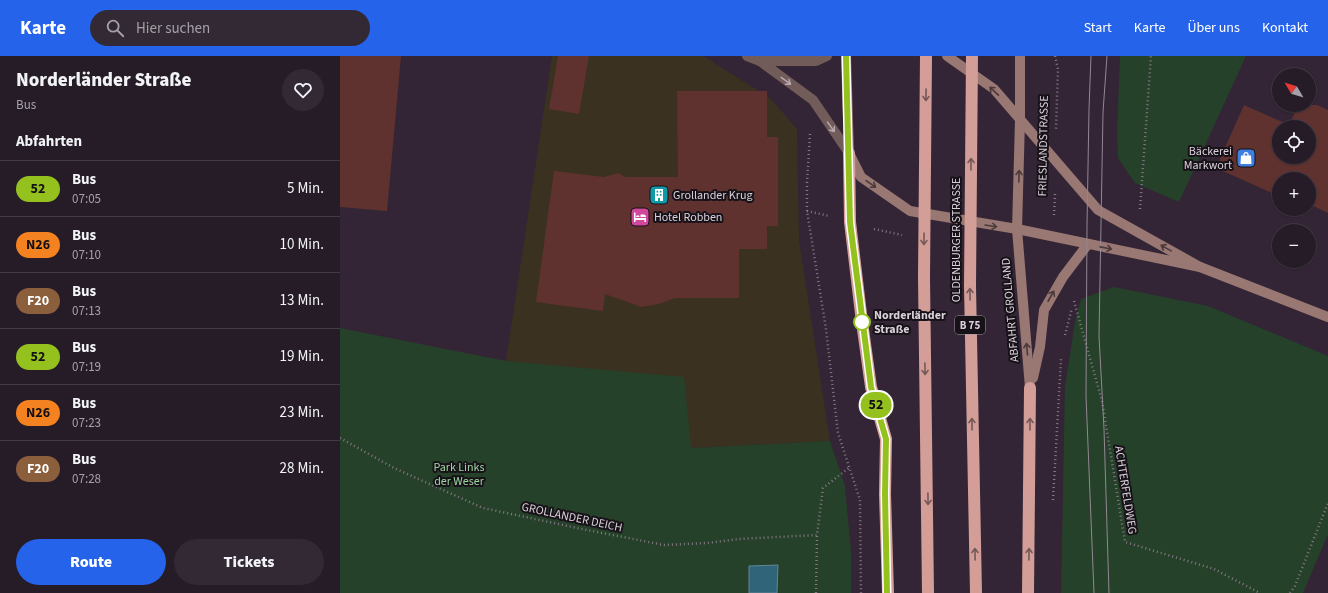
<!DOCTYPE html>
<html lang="de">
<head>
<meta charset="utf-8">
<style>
  body { margin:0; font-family:"Source Sans 3",sans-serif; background:#322934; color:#f1f3f6; height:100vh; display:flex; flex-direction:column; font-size:15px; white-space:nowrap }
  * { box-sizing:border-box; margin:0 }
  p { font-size:13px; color:#a4a1a8 }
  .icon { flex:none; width:22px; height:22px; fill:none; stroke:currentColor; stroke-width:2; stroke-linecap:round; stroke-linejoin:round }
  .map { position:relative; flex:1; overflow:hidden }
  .details { display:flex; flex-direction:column; background:#261c28; width:340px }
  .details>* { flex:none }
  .badge { padding:0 8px; border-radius:13px; font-size:14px; line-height:26px }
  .needle { width:26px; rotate:308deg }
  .buttons { position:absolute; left:932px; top:12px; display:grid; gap:8px }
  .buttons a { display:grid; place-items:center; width:44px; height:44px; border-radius:50%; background:#261c28; box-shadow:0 1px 3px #0004,0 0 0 1px #423a45; font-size:20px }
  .map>.badge { position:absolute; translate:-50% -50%; box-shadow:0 0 0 2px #fff }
  h2 { padding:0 16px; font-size:15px; line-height:36px }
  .round { display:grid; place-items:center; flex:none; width:42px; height:42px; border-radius:21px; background:#322934 }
  .overview { display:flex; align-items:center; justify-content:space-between; height:68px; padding:0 16px }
  h1 { font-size:19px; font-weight:800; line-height:30px }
  .button { display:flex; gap:8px; margin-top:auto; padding:8px 16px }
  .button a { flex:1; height:46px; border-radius:24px; background:#2563eb; color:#fff; font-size:16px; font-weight:800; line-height:46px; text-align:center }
  .button a+a { background:#322934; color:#f1f3f6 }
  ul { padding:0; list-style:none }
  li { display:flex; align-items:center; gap:12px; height:56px; padding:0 16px; border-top:1px solid #423a45 }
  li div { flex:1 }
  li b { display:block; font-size:15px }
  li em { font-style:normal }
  li .badge { min-width:44px; font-weight:700; text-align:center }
  header { display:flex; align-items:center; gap:24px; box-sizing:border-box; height:56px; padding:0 20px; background:#2563eb; color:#fff }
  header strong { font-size:19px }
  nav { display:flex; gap:22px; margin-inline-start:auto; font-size:14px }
  .search { width:280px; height:36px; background:#322934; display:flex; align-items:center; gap:10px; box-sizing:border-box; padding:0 14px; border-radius:22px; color:#a4a1a8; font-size:15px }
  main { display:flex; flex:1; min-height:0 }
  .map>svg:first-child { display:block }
  .commercial { fill:#3a3121 }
  .green { fill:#26412a }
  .water { fill:#306478; stroke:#638596 }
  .building { fill:#5f322f; fill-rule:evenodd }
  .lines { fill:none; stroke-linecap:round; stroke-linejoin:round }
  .path { stroke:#857986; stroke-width:2.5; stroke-dasharray:1 3; stroke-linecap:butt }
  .street { stroke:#725c59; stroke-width:10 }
  .secondary { stroke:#997772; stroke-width:10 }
  .highway { stroke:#d39e97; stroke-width:12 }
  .tram { stroke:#928793; stroke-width:1 }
  .highway-bridge { stroke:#d39e97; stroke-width:12 }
  .oneway { stroke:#b6a8ae }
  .oneway2 { stroke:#4b3a3c }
  .oneway3 { stroke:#755858 }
  .line-casing { stroke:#fff; stroke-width:9 }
  .line { stroke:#95c11f; stroke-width:6 }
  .stop-dot { fill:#fff; stroke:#95c11f; stroke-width:2 }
  .labels { text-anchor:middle; stroke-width:4; stroke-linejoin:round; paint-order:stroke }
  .shield { fill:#171118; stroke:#a097a0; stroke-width:1 }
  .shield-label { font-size:11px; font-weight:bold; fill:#dad1db }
  .street-label { font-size:12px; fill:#dad1db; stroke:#171118 }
  .poi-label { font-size:12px; fill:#dad1db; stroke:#171118; text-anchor:start }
  .stop-label { font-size:12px; font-weight:bold; fill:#dad1db; stroke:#171118; text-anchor:start }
  .park-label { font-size:12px; fill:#9cd7a2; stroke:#171118 }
</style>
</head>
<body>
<header>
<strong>Karte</strong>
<div class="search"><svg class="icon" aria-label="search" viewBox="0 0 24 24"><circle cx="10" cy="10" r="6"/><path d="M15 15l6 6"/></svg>Hier suchen</div>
<nav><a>Start</a><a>Karte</a><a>Über uns</a><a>Kontakt</a></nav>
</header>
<main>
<section class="details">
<div class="overview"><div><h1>Norderländer Straße</h1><p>Bus</p></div><a class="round"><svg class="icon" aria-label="heart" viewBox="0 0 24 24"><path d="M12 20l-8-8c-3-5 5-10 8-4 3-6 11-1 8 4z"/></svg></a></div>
<h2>Abfahrten</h2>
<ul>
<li><span class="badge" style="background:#95c11f;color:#111">52</span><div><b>Bus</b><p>07:05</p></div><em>5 Min.</em></li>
<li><span class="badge" style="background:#f58220;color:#111">N26</span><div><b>Bus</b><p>07:10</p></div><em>10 Min.</em></li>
<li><span class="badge" style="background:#8b5e3c;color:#fff">F20</span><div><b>Bus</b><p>07:13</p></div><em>13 Min.</em></li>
<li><span class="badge" style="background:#95c11f;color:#111">52</span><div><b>Bus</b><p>07:19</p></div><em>19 Min.</em></li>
<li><span class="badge" style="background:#f58220;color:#111">N26</span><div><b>Bus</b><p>07:23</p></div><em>23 Min.</em></li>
<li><span class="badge" style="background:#8b5e3c;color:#fff">F20</span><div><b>Bus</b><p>07:28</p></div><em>28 Min.</em></li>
</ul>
<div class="button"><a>Route</a><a>Tickets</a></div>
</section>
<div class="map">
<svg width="988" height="537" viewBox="0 0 988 537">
  <rect width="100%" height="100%" fill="#332535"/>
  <polygon class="commercial" points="212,0 363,0 430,42 457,73 459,184 490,385 351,392 166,305"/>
  <g class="green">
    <polygon points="780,0 906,0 839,146 795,127 778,102 777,79"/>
    <polygon points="774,231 868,250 988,300 988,478 963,537 721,537 725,330 735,266 741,243"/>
    <polygon points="0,272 166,305 344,321 351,392 490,385 505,430 511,495 511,537 0,537"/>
  </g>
  <polygon class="water" points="438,509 437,537 409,537 409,510"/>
  <g class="building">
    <polygon points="0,0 61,0 47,155 0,151"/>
    <polygon points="218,0 249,0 239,58 209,53"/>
    <polygon points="337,35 427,35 427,81 438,81 438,170 427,170 427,193 399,193 399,242 335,242 319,248 301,251 265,238 263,255 196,246 214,115 264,121 278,117 285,121 338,121"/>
    <path d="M904,49L949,69L958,49H977L988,54V157L969,148V123H939V140L876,112ZM939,71H969V101H939Z"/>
  </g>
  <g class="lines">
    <g class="path">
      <polyline points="715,0 718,13 716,73"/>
      <polyline points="470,78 467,126 467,155 486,273 498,377 520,444 521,537"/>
      <polyline points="800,153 811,0"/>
      <polyline points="467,155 489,160"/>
      <polyline points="714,159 715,138"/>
      <polyline points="534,173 562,179"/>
      <polyline points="734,245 762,345 785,486 874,513 920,537"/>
      <polyline points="725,279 732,252"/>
      <polyline points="0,382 54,412 143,452 242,473 324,489 367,487 399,483 477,479 483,432 510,411"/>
      <polyline points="713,444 721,303"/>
      <polyline points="476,537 477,479"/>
      <polyline points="950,537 955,530 988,447"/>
    </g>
    <g class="street">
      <polyline points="407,0 420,5 473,44 509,97"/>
      <polyline points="420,5 476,5 487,0"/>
    </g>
    <g class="secondary">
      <polyline points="506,0 509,97 521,121 570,155 677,173 860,211"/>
      <polyline points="607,0 654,33 758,154 860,211 988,261"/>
      <polyline points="680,0 680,64 677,173 690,332"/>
      <polyline points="693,322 700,291 704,254 723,221 748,188"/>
    </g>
    <g class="highway">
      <polyline points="509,97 510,166 522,266 531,331 546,383 545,438 548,537"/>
      <polyline points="688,537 690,332"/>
    </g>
    <g class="tram">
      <polyline points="751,0 749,53 747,169 746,340 754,537"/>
      <polyline points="767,0 763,56 759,280 764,373 769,537"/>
    </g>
    <g class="highway-bridge">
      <polyline points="586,0 584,221 588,537"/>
      <polyline points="632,0 630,230 636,537"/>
    </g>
  </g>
  <defs><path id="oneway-shaft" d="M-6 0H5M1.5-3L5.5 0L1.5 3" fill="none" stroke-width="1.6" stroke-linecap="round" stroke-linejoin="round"/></defs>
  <g class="oneway">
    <use href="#oneway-shaft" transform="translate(446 25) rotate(36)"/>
    <use href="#oneway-shaft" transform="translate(491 71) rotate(55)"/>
  </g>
  <g class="oneway2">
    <use href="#oneway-shaft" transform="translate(654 35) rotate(-137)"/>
    <use href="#oneway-shaft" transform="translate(679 120) rotate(-88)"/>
    <use href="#oneway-shaft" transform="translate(531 128) rotate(35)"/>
    <use href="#oneway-shaft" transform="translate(651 170) rotate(9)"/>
    <use href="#oneway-shaft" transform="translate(766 192) rotate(11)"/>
    <use href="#oneway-shaft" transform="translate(826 192) rotate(-151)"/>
    <use href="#oneway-shaft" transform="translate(711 240) rotate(-61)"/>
    <use href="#oneway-shaft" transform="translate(687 293) rotate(-95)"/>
  </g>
  <g class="oneway3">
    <use href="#oneway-shaft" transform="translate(586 39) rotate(91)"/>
    <use href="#oneway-shaft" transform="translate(631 108) rotate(-89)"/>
    <use href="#oneway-shaft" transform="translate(584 183) rotate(91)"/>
    <use href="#oneway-shaft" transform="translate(630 238) rotate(-91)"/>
    <use href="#oneway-shaft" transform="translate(585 313) rotate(89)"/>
    <use href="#oneway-shaft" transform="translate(632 368) rotate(-91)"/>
    <use href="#oneway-shaft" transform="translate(690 368) rotate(-90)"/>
    <use href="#oneway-shaft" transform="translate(588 443) rotate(89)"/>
    <use href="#oneway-shaft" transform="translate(635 498) rotate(-91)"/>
    <use href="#oneway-shaft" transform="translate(689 498) rotate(-89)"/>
  </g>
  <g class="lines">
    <g class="line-casing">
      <polyline id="line" points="506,0 510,166 531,331 546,383 545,438 547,537"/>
    </g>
    <use href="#line" class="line"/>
  </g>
  <defs>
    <g id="shop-square" transform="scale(1)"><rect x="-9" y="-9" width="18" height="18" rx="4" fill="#3f7fe0" stroke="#171118"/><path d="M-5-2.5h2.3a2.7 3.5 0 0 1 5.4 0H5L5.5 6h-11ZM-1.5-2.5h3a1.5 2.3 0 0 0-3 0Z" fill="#fff"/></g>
    <g id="building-square" transform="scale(1)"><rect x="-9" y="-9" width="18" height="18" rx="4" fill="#0f9aa8" stroke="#171118"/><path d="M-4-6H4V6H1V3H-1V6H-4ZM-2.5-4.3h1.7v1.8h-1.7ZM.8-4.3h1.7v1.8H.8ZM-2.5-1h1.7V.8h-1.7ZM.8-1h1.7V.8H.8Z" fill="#fff"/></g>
    <g id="hotel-square" transform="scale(1)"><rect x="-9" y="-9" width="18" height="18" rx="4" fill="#d1479c" stroke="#171118"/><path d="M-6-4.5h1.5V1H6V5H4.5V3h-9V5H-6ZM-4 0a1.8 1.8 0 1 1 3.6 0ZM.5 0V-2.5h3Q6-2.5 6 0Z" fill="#fff"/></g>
  </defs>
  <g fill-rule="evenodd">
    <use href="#shop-square" x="906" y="102"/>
    <use href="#building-square" x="319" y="139"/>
    <use href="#hotel-square" x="300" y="161"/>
  </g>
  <circle class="stop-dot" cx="522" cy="266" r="8"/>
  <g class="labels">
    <rect class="shield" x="615" y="260" width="30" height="18" rx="3"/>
    <g class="shield-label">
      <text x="630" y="273">B 75</text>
    </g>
    <g class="street-label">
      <text transform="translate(703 90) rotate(-89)" y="4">FRIESLANDSTRASSE</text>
      <text transform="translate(616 184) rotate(-90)" y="4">OLDENBURGER STRASSE</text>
      <text transform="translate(670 254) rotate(-95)" y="4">ABFAHRT GROLLAND</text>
      <text transform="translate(786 434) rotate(81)" y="4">ACHTERFELDWEG</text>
      <text transform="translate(232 461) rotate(12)" y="4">GROLLANDER DEICH</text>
    </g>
    <g class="poi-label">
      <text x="892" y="99" text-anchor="end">Bäckerei<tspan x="892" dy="14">Markwort</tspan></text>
      <text x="333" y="143">Grollander Krug</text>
      <text x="314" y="165">Hotel Robben</text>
    </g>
    <g class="stop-label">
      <text x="534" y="263">Norderländer<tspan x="534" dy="14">Straße</tspan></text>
    </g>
    <g class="park-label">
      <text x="119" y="415">Park Links<tspan x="119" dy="14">der Weser</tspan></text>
    </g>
  </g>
</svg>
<div class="buttons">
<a><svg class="needle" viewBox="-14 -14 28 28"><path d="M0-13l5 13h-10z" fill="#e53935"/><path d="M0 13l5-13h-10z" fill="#a4a1a8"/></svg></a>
<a><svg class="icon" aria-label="locate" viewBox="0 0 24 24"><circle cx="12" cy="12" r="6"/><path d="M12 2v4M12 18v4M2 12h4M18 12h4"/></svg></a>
<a>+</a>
<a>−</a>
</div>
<b class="badge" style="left:536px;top:349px;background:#95c11f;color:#111">52</b>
</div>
</main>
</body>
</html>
